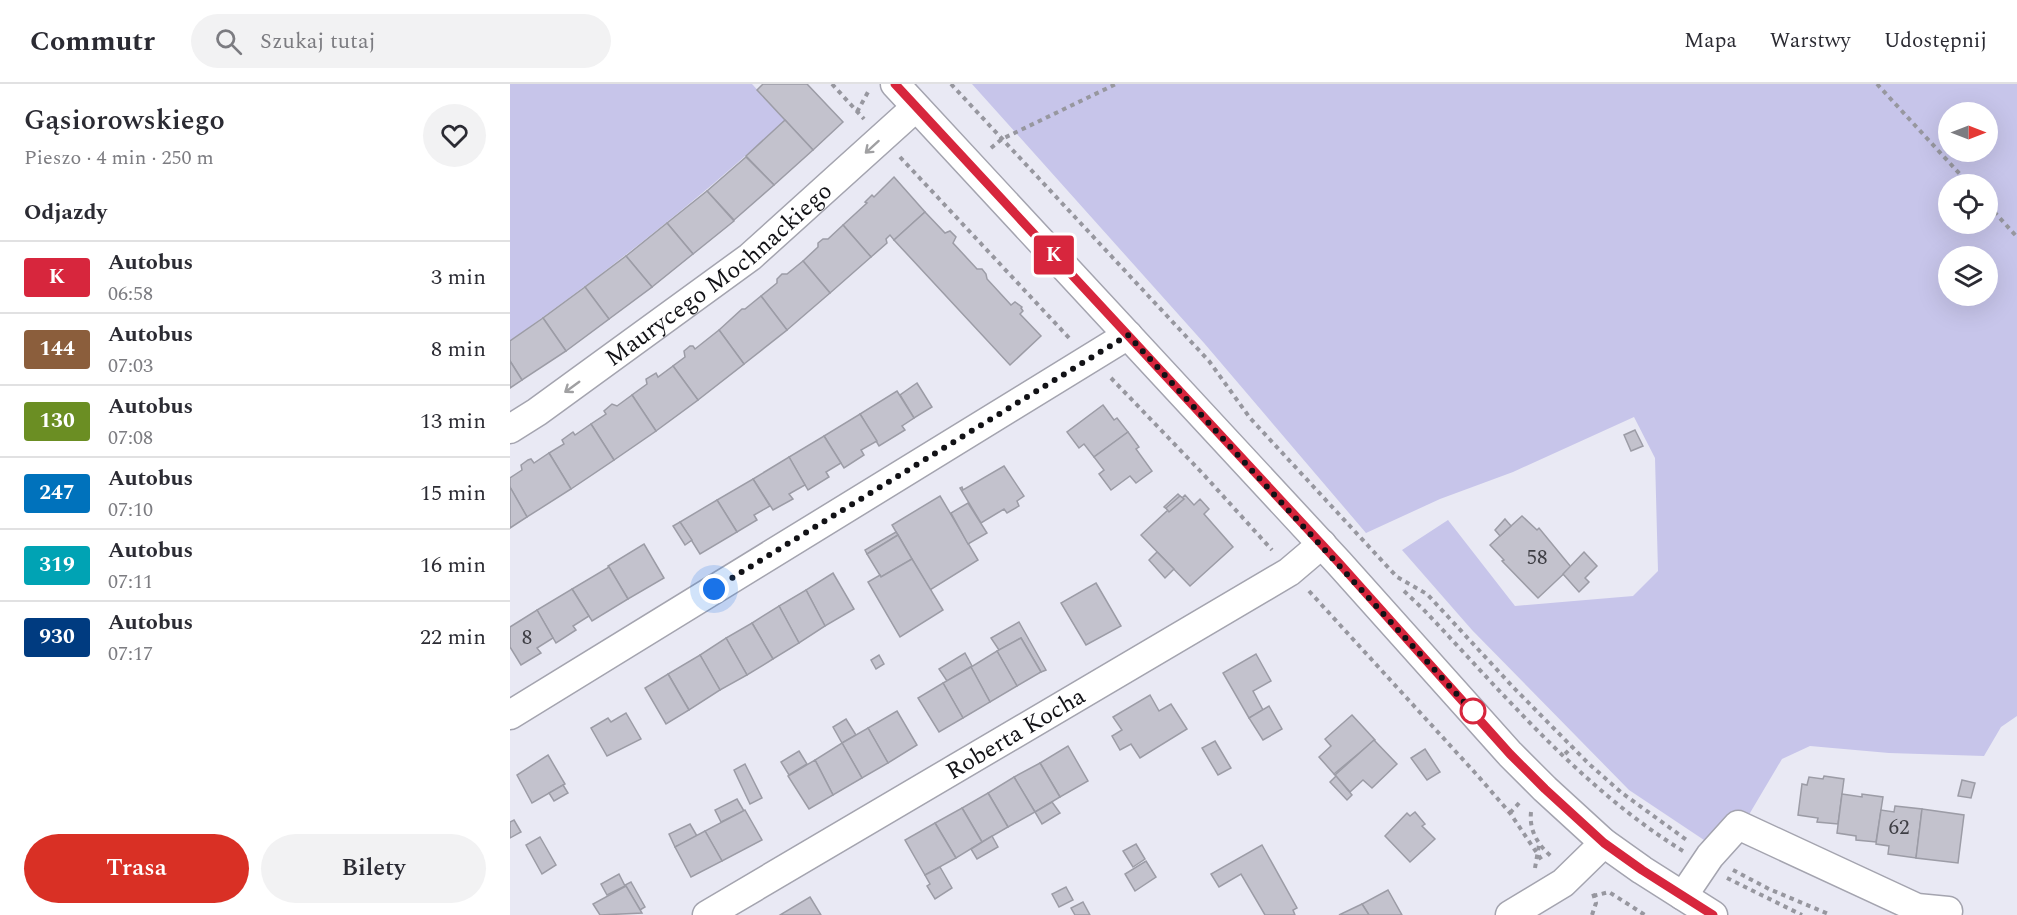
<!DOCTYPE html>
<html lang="pl">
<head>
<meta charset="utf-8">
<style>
  body { margin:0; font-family:Spectral,serif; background:#f2f2f3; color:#2b2b33; height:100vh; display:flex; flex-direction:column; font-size:22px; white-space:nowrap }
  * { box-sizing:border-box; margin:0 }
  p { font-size:20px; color:#7c7c81 }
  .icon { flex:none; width:33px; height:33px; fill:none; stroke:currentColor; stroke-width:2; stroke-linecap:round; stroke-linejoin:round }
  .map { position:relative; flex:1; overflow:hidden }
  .details { display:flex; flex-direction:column; background:#fff; width:510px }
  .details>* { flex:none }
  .badge { padding:0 12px; border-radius:4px; font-size:21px; line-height:39px }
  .needle { width:39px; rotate:90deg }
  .controls { position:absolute; left:1428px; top:18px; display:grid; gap:12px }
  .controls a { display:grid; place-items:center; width:60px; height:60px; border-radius:50%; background:#fff; box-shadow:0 6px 24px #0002; font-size:30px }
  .you { position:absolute; width:30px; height:30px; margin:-15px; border:4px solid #fff; border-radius:50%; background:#1a73e8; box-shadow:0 0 0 9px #1a73e833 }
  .map>.badge { position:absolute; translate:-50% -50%; box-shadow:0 0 0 3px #fff }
  h2 { padding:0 24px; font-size:22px; line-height:54px }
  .round { display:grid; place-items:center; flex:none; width:63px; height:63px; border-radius:32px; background:#f2f2f3 }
  .summary { display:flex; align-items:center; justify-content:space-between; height:102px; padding:0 24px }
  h1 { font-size:28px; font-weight:600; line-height:45px }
  .action { display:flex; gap:12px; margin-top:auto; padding:12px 24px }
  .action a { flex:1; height:69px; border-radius:36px; background:#d93025; color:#fff; font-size:24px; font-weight:600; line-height:69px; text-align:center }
  .action a+a { background:#f2f2f3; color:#2b2b33 }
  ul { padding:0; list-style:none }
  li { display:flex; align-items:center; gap:18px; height:72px; padding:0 24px; border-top:2px solid #e1e1e2 }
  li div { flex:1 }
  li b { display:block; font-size:22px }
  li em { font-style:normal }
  li .badge { min-width:66px; font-weight:700; text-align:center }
  header { display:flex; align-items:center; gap:36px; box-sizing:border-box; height:84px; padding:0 30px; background:#fff; border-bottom:2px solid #e1e1e2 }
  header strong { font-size:28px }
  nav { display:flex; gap:33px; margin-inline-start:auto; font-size:21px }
  .search { width:420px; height:54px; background:#f2f2f3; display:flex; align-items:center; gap:15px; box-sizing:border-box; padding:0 21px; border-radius:33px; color:#7c7c81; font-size:22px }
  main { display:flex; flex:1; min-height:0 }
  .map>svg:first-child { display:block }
  .green { fill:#c7c5ea; fill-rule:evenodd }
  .building { fill:#c3c2cd; stroke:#9c9ca6; stroke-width:1.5 }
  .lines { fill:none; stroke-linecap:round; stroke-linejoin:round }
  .minor-casing { stroke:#a4a4af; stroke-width:31 }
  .path { stroke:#97979f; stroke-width:4; stroke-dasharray:4.5 4.5; stroke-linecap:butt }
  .minor { stroke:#fff; stroke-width:28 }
  .oneway { stroke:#a0a0a2 }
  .line-casing { stroke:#fff; stroke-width:14 }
  .line { stroke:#d7263d; stroke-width:9 }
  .walk { stroke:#121216; stroke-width:6; stroke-dasharray:0 10.8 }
  .stop-dot { fill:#fff; stroke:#d7263d; stroke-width:3 }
  .labels { text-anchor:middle; stroke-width:4.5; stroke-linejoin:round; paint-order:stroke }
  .number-label { font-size:21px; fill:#3e3e44 }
  .street-label { font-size:24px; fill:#121216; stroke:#f7f7fd }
</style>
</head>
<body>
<header>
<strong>Commutr</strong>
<div class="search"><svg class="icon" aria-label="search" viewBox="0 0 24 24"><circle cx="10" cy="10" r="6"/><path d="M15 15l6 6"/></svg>Szukaj tutaj</div>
<nav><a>Mapa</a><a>Warstwy</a><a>Udostępnij</a></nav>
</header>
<main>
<section class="details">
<div class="summary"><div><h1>Gąsiorowskiego</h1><p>Pieszo · 4 min · 250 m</p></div><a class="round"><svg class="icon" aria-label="heart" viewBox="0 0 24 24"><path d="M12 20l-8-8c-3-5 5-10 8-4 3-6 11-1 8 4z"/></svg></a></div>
<h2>Odjazdy</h2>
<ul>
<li><span class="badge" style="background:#d7263d;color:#fff">K</span><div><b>Autobus</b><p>06:58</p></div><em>3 min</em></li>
<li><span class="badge" style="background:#8b5e3c;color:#fff">144</span><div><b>Autobus</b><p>07:03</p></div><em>8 min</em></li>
<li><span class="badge" style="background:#6b8e23;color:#fff">130</span><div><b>Autobus</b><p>07:08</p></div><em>13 min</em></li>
<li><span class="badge" style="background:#0072bc;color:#fff">247</span><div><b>Autobus</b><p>07:10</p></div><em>15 min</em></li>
<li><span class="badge" style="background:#00a3b4;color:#fff">319</span><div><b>Autobus</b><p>07:11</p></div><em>16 min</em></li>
<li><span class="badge" style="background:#003b80;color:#fff">930</span><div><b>Autobus</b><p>07:17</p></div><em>22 min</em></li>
</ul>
<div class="action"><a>Trasa</a><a>Bilety</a></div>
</section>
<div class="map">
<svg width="1507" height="831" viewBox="0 0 1507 831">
  <rect width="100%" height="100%" fill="#e9e9f4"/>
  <g class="green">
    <path d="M0,0H242L275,36C188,117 96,188 0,257Z"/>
    <path d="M462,0H1507V632L1491,643L1474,672L1379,669L1300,662L1272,675L1237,734L1197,758L1119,706L962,546L892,466L938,436L1005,522L1123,512L1148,487L1145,374L1124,333L1003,388L930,415L856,449L694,259ZM1438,28H1478V68H1438ZM1438,100H1478V140H1438ZM1438,172H1478V212H1438Z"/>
  </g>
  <g class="building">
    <polygon points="253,0 297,0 333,38 303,66 247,6"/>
    <polygon points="275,36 303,66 264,101 236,72"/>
    <polygon points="236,73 264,101 224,136 197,107"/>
    <polygon points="384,93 415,128 384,156 380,151 376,155 377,159 361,173 333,141 357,119 355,118 362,111 364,113"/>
    <polygon points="197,107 224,137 183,170 157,139"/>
    <polygon points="415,128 435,149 440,147 446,153 443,159 467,185 472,185 476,190 477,195 501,221 505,218 512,223 511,224 513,227 510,230 531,252 500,281 384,156"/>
    <polygon points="157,139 183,170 142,203 116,172"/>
    <polygon points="333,141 361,173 320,209 293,177 308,163 308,159 313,155 318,155"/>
    <polygon points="116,172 142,203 99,235 75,203"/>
    <polygon points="293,177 320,209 277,246 251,212 267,199 267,195 272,190 277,190"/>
    <polygon points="75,203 99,235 56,267 33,234"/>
    <polygon points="251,212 277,246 234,280 209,246 232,225 235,225"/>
    <polygon points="33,234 56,267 12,296 0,277 0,257"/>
    <polygon points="209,246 234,280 188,316 163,282 175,273 174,267 180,262 183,262 185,265"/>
    <polygon points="0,277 12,296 0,304"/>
    <polygon points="163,282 188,316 146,347 122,311 137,300 136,295 146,289 148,293"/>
    <polygon points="407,299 422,323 404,334 390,311"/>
    <polygon points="387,307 404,334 392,342 395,346 369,362 350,330"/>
    <polygon points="122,311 146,347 104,376 81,340 96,330 94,327 102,320 107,322"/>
    <polygon points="593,321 604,336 607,334 618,348 584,373 574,360 569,364 557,348"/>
    <polygon points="350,330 367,357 351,366 354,371 334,384 314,352"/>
    <polygon points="81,340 104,376 61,405 39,369 54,360 52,356 63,348 65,351"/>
    <polygon points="1125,346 1133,362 1121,367 1114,351"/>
    <polygon points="618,348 629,363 626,365 642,387 626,399 620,392 601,406 589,390 594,386 584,373"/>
    <polygon points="314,352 331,379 316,388 319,393 298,406 279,373"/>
    <polygon points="39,369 61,405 17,433 0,403 0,394 12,386 11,381 18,376 21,375 24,379"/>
    <polygon points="279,373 295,401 279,410 283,415 263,426 243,395"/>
    <polygon points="494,382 514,412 507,417 509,422 497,429 494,425 471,439 450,404 452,403 453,406"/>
    <polygon points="243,395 260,422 244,431 247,436 227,448 207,416"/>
    <polygon points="0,403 17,433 0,444"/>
    <polygon points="668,410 672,414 675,411 684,421 690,415 699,425 694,430 723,463 680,502 631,451 658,426 654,423"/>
    <polygon points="430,412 468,476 420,506 382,441"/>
    <polygon points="670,412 674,415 659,428 656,424"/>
    <polygon points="207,416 227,448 190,470 170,438"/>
    <polygon points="458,419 477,449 458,460 441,429"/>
    <polygon points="1012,432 1027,446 1029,444 1061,483 1028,514 992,477 994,476 980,461"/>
    <polygon points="995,435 1001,442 990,452 985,446"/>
    <polygon points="170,438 182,456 175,461 163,442"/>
    <polygon points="386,448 388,451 357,470 355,466"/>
    <polygon points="388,451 402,475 371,493 357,470"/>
    <polygon points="134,460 154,494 118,515 98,482"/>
    <polygon points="647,468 664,485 655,494 639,476"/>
    <polygon points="1074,468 1087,482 1075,494 1079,498 1069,508 1053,490"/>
    <polygon points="402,475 433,526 390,553 358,498 370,491 371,493"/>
    <polygon points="99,483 118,515 82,537 62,505"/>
    <polygon points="323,489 344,525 315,542 296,506"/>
    <polygon points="586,499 611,542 576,561 551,519"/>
    <polygon points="62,505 79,532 63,542 66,546 46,559 27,526"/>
    <polygon points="296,506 315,542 289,559 269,522"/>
    <polygon points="269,522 289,559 263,575 242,539"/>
    <polygon points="27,526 43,554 27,564 31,569 11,581 0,563 0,543"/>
    <polygon points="509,538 536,586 531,588 511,554 489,566 481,554"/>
    <polygon points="242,539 263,575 237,591 216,554"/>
    <polygon points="216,554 237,591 210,606 190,571"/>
    <polygon points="511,554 531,588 507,602 487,567"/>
    <polygon points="487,567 507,602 480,618 461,583"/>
    <polygon points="455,569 462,582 437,597 429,585"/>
    <polygon points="746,570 761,597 743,607 753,626 739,634 713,589"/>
    <polygon points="190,571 210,606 179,626 158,590"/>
    <polygon points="369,571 374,580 366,585 361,576"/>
    <polygon points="461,583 480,618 453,634 433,599"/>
    <polygon points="158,590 179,626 156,640 135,604"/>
    <polygon points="433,599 453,634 429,648 408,614"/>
    <polygon points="640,611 649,627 661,620 677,645 630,674 621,660 610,666 602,652 612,646 603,633"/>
    <polygon points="759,622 772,645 753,656 739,634"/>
    <polygon points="387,627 407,661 378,679 358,644"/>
    <polygon points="116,629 131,655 97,672 81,644 98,634 101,638"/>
    <polygon points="842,631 865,656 824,690 809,673 821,662 815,655"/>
    <polygon points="336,635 346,651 332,659 323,643"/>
    <polygon points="358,644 378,679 352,694 332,659"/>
    <polygon points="864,656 887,680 862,704 853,696 840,708 824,690 825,691"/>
    <polygon points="705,657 721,684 708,691 692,664"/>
    <polygon points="332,659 352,694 323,711 305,676"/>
    <polygon points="558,662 578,697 550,713 530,679"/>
    <polygon points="915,665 930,688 917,696 901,674"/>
    <polygon points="289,667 297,680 279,691 271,678"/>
    <polygon points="38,671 55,700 22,719 7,691"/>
    <polygon points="305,676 323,711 299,725 278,692"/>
    <polygon points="530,679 550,713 525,728 504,693"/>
    <polygon points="235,680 252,714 240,720 224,686"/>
    <polygon points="826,692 842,711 837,716 820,698"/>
    <polygon points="1314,692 1334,695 1328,740 1307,738 1308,734 1288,731 1292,700 1297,701 1299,693 1313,695"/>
    <polygon points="504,693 525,728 498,743 478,709"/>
    <polygon points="1452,696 1465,699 1461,714 1448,712"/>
    <polygon points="53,701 58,709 44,717 39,709"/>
    <polygon points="478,709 498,743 472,758 452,724"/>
    <polygon points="1332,710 1352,713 1352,710 1373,713 1366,758 1346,756 1346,752 1327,749"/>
    <polygon points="227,715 234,727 211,738 205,726"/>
    <polygon points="542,718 550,729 532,740 525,728"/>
    <polygon points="1385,722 1412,725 1406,774 1378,770 1379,762 1366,760 1371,726 1384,728"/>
    <polygon points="452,724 472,758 446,774 425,739"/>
    <polygon points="1412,725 1454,731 1448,779 1406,774"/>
    <polygon points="235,726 252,756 212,777 195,747"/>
    <polygon points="905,728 915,740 912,742 925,755 900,778 875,752 897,729 900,732"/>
    <polygon points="4,736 11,748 0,754 0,738"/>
    <polygon points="425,739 446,774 415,791 395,756"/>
    <polygon points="180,740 187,752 165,763 159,750"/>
    <polygon points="195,747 212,777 181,793 165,763"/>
    <polygon points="482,752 488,763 467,775 461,765"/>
    <polygon points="30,753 46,781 32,790 16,761"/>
    <polygon points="626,760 635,775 623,783 613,767"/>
    <polygon points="752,761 787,824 783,826 785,831 755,831 731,790 709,803 701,790"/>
    <polygon points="636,777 646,793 625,807 615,790"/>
    <polygon points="430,783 442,804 425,815 417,802 420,800 415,791"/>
    <polygon points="109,790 115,802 97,811 91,800"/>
    <polygon points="121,798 135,823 130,826 115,801"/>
    <polygon points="116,802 132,829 90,831 83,820"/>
    <polygon points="556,803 563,816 549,823 542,810"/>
    <polygon points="878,806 892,831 859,831 852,820"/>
    <polygon points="300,813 311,831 270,831"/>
    <polygon points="573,818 580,831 565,831 561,824"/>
    <polygon points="852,820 859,831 829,831"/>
  </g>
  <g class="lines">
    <g class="minor-casing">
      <g id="minor">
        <polyline points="385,0 829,479 1000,670 1035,705 1094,759 1132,786 1203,831"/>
        <path id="s1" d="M0,345L27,328L240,173L405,24"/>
        <polyline points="0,631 618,251"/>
        <polyline points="1173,812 1200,772 1228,741 1407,824 1438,827"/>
        <path id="s2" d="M197,831L779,488L812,460"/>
        <polyline points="1000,831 1053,799 1094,759"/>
      </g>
    </g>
    <g class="path">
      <polyline points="322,0 354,35"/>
      <polyline points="441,0 699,277 740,334 887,493 917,510 1003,603 1079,680 1112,709 1178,757"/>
      <polyline points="1367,0 1459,100"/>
      <polyline points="347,28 358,8"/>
      <polyline points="481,64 492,55 606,0"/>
      <polyline points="390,73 561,256"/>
      <polyline points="1478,121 1507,153"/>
      <polyline points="601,294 694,391 762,466"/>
      <polyline points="799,507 968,692 1000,729 1033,778"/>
      <path d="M894,507L913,525C994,610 1071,704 1173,767"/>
      <polyline points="1055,670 1062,663"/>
      <path d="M1021,728C1019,747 1028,761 1042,773"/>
      <polyline points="1000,729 1010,718"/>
      <polyline points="1025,784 1029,761"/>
      <polyline points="1223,786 1259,805 1321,831"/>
      <polyline points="1217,794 1292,831"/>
      <polyline points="1083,812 1099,808 1135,831"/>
      <polyline points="1082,831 1086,819 1083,809"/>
    </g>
    <use href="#minor" class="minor"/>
  </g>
  <defs><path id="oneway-shaft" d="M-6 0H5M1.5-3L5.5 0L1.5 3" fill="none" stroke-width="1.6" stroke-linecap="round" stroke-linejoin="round" transform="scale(1.5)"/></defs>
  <g class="oneway">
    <use href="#oneway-shaft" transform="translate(362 63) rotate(138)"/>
    <use href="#oneway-shaft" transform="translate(62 303) rotate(144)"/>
  </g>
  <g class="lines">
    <g class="line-casing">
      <polyline id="line" points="385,0 829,479 1000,670 1035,705 1094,759 1132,786 1203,831"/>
    </g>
    <use href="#line" class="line"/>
    <polyline class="walk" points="204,505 618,251 965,630 963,627"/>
  </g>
  <circle class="stop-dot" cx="963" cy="627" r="12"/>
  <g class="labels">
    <g class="number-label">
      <text x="1027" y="480">58</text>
      <text x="17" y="560">8</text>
      <text x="1389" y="750">62</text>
    </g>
    <g class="street-label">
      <text dy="8" stroke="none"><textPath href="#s1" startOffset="260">Maurycego Mochnackiego</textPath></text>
      <text dy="8" stroke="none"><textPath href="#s2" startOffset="358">Roberta Kocha</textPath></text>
    </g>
  </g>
</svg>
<div class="controls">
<a><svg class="needle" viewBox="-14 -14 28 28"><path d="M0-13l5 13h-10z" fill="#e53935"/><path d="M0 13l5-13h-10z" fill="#7c7c81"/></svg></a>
<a><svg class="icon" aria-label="locate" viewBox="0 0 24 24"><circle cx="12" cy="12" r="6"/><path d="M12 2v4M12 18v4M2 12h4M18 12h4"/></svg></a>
<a><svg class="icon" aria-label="layers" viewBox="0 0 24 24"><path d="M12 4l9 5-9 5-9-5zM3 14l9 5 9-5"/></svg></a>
</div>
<div class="you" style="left:204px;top:505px"></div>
<b class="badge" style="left:544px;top:171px;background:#d7263d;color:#fff">K</b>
</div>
</main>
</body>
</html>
